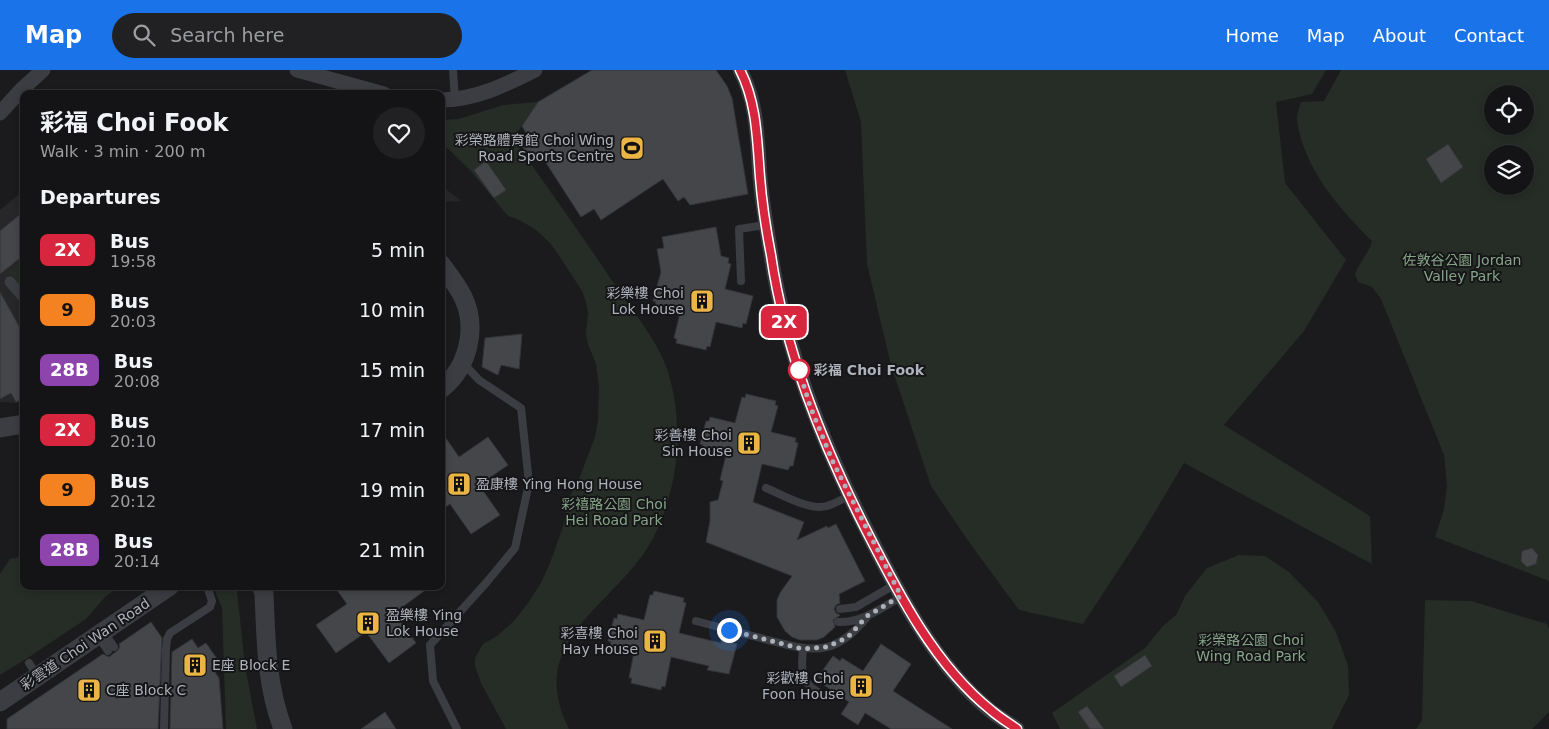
<!DOCTYPE html>
<html lang="en">
<head>
<meta charset="utf-8">
<style>
  body { margin:0; font-family:"DejaVu Sans","Noto Sans TC",sans-serif; background:#212123; color:#f1f3f6; height:100vh; display:flex; flex-direction:column; font-size:19px; white-space:nowrap }
  * { box-sizing:border-box; margin:0 }
  p { font-size:16px; color:#9d9ea1 }
  .icon { flex:none; width:28px; height:28px; fill:none; stroke:currentColor; stroke-width:2; stroke-linecap:round; stroke-linejoin:round }
  .map { position:relative; flex:1; overflow:hidden }
  .details { position:absolute; left:20px; top:20px; width:425px; height:500px; display:flex; flex-direction:column; background:#141416; border-radius:10px; box-shadow:0 2px 8px #0003,0 0 0 1px #333335 }
  .details>* { flex:none }
  .badge { padding:0 10px; border-radius:8px; font-size:18px; line-height:32px }
  .controls { position:absolute; left:1484px; top:15px; display:grid; gap:10px }
  .controls a { display:grid; place-items:center; width:50px; height:50px; border-radius:50%; background:#141416; box-shadow:0 2px 8px #0003,0 0 0 1px #333335; font-size:25px }
  .you { position:absolute; width:25px; height:25px; margin:-12px; border:4px solid #fff; border-radius:50%; background:#1a73e8; box-shadow:0 0 0 8px #1a73e833 }
  .map>.badge { position:absolute; translate:-50% -50%; box-shadow:0 0 0 2px #fff }
  h2 { padding:0 20px; font-size:19px; line-height:45px }
  .round { display:grid; place-items:center; flex:none; width:52px; height:52px; border-radius:26px; background:#212123 }
  .summary { display:flex; align-items:center; justify-content:space-between; height:85px; padding:0 20px }
  h1 { font-size:24px; font-weight:700; line-height:38px }
  ul { padding:0; list-style:none }
  li { display:flex; align-items:center; gap:15px; height:60px; padding:0 20px }
  li div { flex:1 }
  li b { display:block; font-size:19px }
  li em { font-style:normal }
  li .badge { min-width:55px; font-weight:700; text-align:center }
  header { display:flex; align-items:center; gap:30px; box-sizing:border-box; height:70px; padding:0 25px; background:#1a73e8; color:#fff }
  header strong { font-size:24px }
  nav { display:flex; gap:28px; margin-inline-start:auto; font-size:18px }
  .search { width:350px; height:45px; background:#212123; display:flex; align-items:center; gap:12px; box-sizing:border-box; padding:0 18px; border-radius:28px; color:#9d9ea1; font-size:19px }
  .map>svg:first-child { display:block }
  .built { fill:#27272a }
  .green { fill:#252d26; fill-rule:evenodd }
  .building { fill:#45464a; stroke:#353539 }
  .lines { fill:none; stroke-linecap:round; stroke-linejoin:round }
  .service { stroke:#3c3d42; stroke-width:8 }
  .pedestrian { stroke:#3c3d42; stroke-width:11 }
  .minor { stroke:#3c3d42; stroke-width:15 }
  .tertiary { stroke:#3c3d42; stroke-width:19 }
  .line-casing { stroke:#fff; stroke-width:11 }
  .line { stroke:#d7263d; stroke-width:8 }
  .walk { stroke:#aeb2bb; stroke-width:5; stroke-dasharray:0 9 }
  .stop-dot { fill:#fff; stroke:#d7263d; stroke-width:2.5 }
  .labels { text-anchor:middle; stroke-width:4; stroke-linejoin:round; paint-order:stroke }
  .poi-label { font-size:14px; fill:#aeb2bb; stroke:#161618; text-anchor:end }
  .park-label { font-size:14px; fill:#86a588; stroke:#161618 }
  .stop-label { font-size:14px; font-weight:bold; fill:#aeb2bb; stroke:#161618; text-anchor:start }
  .street-label { font-size:14px; fill:#aeb2bb; stroke:#161618 }
</style>
</head>
<body>
<header>
<strong>Map</strong>
<div class="search"><svg class="icon" aria-label="search" viewBox="0 0 24 24"><circle cx="10" cy="10" r="6"/><path d="M15 15l6 6"/></svg>Search here</div>
<nav><a>Home</a><a>Map</a><a>About</a><a>Contact</a></nav>
</header>
<div class="map">
<svg width="1549" height="659" viewBox="0 0 1549 659">
  <rect width="100%" height="100%" fill="#1b1b1d"/>
  <g class="built">
    <polygon points="441,115 461,131 441,132"/>
    <polygon points="24,120 24,330 16,333 0,332 0,140"/>
  </g>
  <g class="green">
    <polygon points="845,0 1326,0 1312,24 1276,32 1285,113 1346,190 1304,261 1224,355 1370,446 1372,494 1184,393 1140,467 1083,554 1019,540 969,472 931,416 891,295 867,194 861,52"/>
    <path d="M1341,0H1549V511L1435,467L1444,439L1447,416L1444,385L1381,229L1372,217L1358,212L1355,204C1360,191 1368,185 1372,171C1339,139 1304,98 1297,51C1296,45 1299,38 1301,32L1324,31ZM1492,24H1525V56H1492ZM1492,84H1525V116H1492Z"/>
    <path d="M538,32L513,69C549,119 585,170 619,221C637,247 660,274 669,305C685,360 678,427 648,477C610,538 525,572 569,659H506L481,613L475,596V588L483,574L497,566L514,551L528,533L541,513L550,493L563,457L566,438L569,428L579,409L595,367L598,350L599,317L596,294L588,274L586,264L588,243L586,232L582,221L556,181L550,173L535,159L517,149L508,146L470,100L441,72V50L459,49L503,35Z"/>
    <polygon points="24,189 24,219 9,203"/>
    <polygon points="1239,485 1265,486 1289,502 1318,532 1336,562 1348,596 1349,625 1332,659 1060,659 1052,643 1145,578 1163,556 1177,544 1185,526 1207,498"/>
    <polygon points="24,486 24,516 120,516 105,527 86,549 26,589 0,605 0,504 10,489"/>
    <polygon points="213,516 235,516 237,521 245,596 257,659 226,659 222,538"/>
    <polygon points="1425,530 1471,531 1547,554 1549,559 1549,642 1532,659 1416,659 1422,650"/>
  </g>
  <g class="building">
    <polygon points="592,0 716,0 727,16 732,28 748,124 690,135 684,127 678,131 663,109 601,150 594,139 581,147 541,85 532,91 519,72 528,66 522,56 538,32"/>
    <polygon points="1448,74 1463,97 1441,113 1426,89"/>
    <polygon points="486,91 506,120 494,128 474,100"/>
    <polygon points="24,141 24,185 0,204 0,161"/>
    <polygon points="716,157 721,186 729,188 728,193 731,194 725,219 753,226 746,254 743,253 742,258 716,252 710,277 707,276 706,280 676,273 677,269 674,268 680,243 655,237 656,232 653,231 661,202 657,179 664,178 662,167"/>
    <polygon points="0,222 24,265 24,328 16,332 11,323 0,329"/>
    <polygon points="522,264 519,299 501,295 498,305 482,297 485,268"/>
    <polygon points="746,324 776,331 775,335 778,336 771,362 796,368 795,372 798,373 793,396 790,396 788,400 762,394 753,432 804,452 797,470 827,456 828,458 836,454 865,511 839,524 840,533 836,535 834,539 836,543 840,545 839,546 833,550 835,557 824,567 817,570 800,570 792,567 785,561 777,547 777,530 780,523 792,506 706,472 710,451 710,432 718,430 723,411 720,410 726,385 702,379 703,375 700,374 706,351 709,351 710,347 735,353 742,327 745,328"/>
    <polygon points="441,361 459,387 488,367 508,395 479,415 500,445 471,464 450,434 441,440"/>
    <polygon points="1532,478 1538,485 1536,494 1527,497 1521,491 1522,481"/>
    <polygon points="334,516 431,516 394,543 416,573 389,593 366,562 336,583 316,555 347,534"/>
    <polygon points="654,521 684,528 683,532 686,533 679,563 721,573 721,570 737,574 729,604 707,600 709,596 671,587 665,617 662,616 661,620 631,613 632,608 629,608 634,582 610,577 611,572 608,571 614,548 617,549 618,544 644,550 650,525 653,525"/>
    <polygon points="151,552 162,568 158,659 7,659 7,649 103,584 109,587 117,581 120,577 119,574"/>
    <polygon points="192,569 198,578 206,573 220,593 212,598 219,608 223,659 170,659 172,582"/>
    <polygon points="881,574 911,594 893,621 952,659 891,659 865,643 858,655 841,644 849,632 824,615 826,612 818,607 833,586 840,591 842,588 863,601"/>
    <polygon points="1145,585 1152,596 1121,617 1114,606"/>
    <polygon points="1087,636 1104,659 1090,659 1078,642"/>
    <polygon points="385,642 396,659 361,659"/>
  </g>
  <g class="lines">
    <g class="service">
      <polyline points="453,0 455,30"/>
      <polyline points="741,211 739,159 766,155"/>
      <path d="M766,418C783,425 810,441 827,436C835,434 842,429 849,426"/>
      <polyline points="840,539 856,537 894,515"/>
      <path d="M696,551C719,557 741,563 764,569C810,581 834,589 867,547"/>
      <path d="M838,552C862,553 881,538 901,527"/>
      <polyline points="104,562 114,577"/>
      <polyline points="98,566 108,581"/>
      <path d="M803,579C801,598 800,612 818,622"/>
      <polyline points="29,593 37,605"/>
      <polyline points="164,659 166,579 167,569 170,563 210,537 212,531 207,516"/>
      <polyline points="457,659 433,611 430,575 486,513 515,478 529,413 521,338 479,310 463,293"/>
    </g>
    <polyline class="pedestrian" points="10,212 24,228"/>
    <g class="minor">
      <polyline points="297,0 384,24"/>
      <path d="M740,0C758,33 757,70 760,107C762,133 767,159 771,185C786,282 822,372 866,459C898,523 935,596 992,642C1000,648 1009,653 1017,659"/>
      <path d="M441,30C475,30 505,15 535,0"/>
      <polyline points="0,43 21,20 43,0"/>
    </g>
    <g class="tertiary">
      <path d="M441,194C449,205 457,215 463,227C478,258 468,298 441,319"/>
      <polyline points="0,358 24,354"/>
      <path d="M261,516L264,523C266,570 266,614 283,659"/>
      <polyline points="0,632 170,516"/>
    </g>
  </g>
  <g class="lines">
    <g class="line-casing">
      <path id="line" d="M740,0C757,33 757,70 760,107C762,133 766,159 771,185C785,281 821,370 864,456C897,521 934,595 992,641C1000,648 1009,653 1017,659"/>
    </g>
    <use href="#line" class="line"/>
    <polyline class="walk" points="729,560 803,579 827,577 848,567 867,546 901,526 833,392 810,336 799,300"/>
  </g>
  <defs>
    <g id="stadium-square" transform="scale(1.25)"><rect x="-9" y="-9" width="18" height="18" rx="4" fill="#eab545" stroke="#161618"/><path d="M0-5a6.5 5 0 1 0 0 10a6.5 5 0 1 0 0-10ZM-3.5-1.8h7v3.6h-7Z" fill="#111"/></g>
    <g id="building-square" transform="scale(1.25)"><rect x="-9" y="-9" width="18" height="18" rx="4" fill="#eab545" stroke="#161618"/><path d="M-4-6H4V6H1V3H-1V6H-4ZM-2.5-4.3h1.7v1.8h-1.7ZM.8-4.3h1.7v1.8H.8ZM-2.5-1h1.7V.8h-1.7ZM.8-1h1.7V.8H.8Z" fill="#111"/></g>
  </defs>
  <g fill-rule="evenodd">
    <use href="#stadium-square" x="632" y="78"/>
    <use href="#building-square" x="702" y="231"/>
    <use href="#building-square" x="749" y="373"/>
    <use href="#building-square" x="459" y="414"/>
    <use href="#building-square" x="368" y="553"/>
    <use href="#building-square" x="655" y="571"/>
    <use href="#building-square" x="195" y="595"/>
    <use href="#building-square" x="861" y="616"/>
    <use href="#building-square" x="89" y="620"/>
  </g>
  <circle class="stop-dot" cx="799" cy="300" r="10"/>
  <g class="labels">
    <g class="poi-label">
      <text x="614" y="75">彩榮路體育館 Choi Wing<tspan x="614" dy="16">Road Sports Centre</tspan></text>
      <text x="684" y="228">彩樂樓 Choi<tspan x="684" dy="16">Lok House</tspan></text>
      <text x="732" y="370">彩善樓 Choi<tspan x="732" dy="16">Sin House</tspan></text>
      <text x="476" y="419" text-anchor="start">盈康樓 Ying Hong House</text>
      <text x="386" y="550" text-anchor="start">盈樂樓 Ying<tspan x="386" dy="16">Lok House</tspan></text>
      <text x="638" y="568">彩喜樓 Choi<tspan x="638" dy="16">Hay House</tspan></text>
      <text x="212" y="600" text-anchor="start">E座 Block E</text>
      <text x="844" y="613">彩歡樓 Choi<tspan x="844" dy="16">Foon House</tspan></text>
      <text x="106" y="625" text-anchor="start">C座 Block C</text>
    </g>
    <g class="park-label">
      <text x="1462" y="195">佐敦谷公園 Jordan<tspan x="1462" dy="16">Valley Park</tspan></text>
      <text x="614" y="439">彩禧路公園 Choi<tspan x="614" dy="16">Hei Road Park</tspan></text>
      <text x="1251" y="575">彩榮路公園 Choi<tspan x="1251" dy="16">Wing Road Park</tspan></text>
    </g>
    <g class="stop-label">
      <text x="814" y="305">彩福 Choi Fook</text>
    </g>
    <g class="street-label">
      <text transform="translate(85 574) rotate(-34)" y="5">彩雲道 Choi Wan Road</text>
    </g>
  </g>
</svg>
<div class="controls">
<a><svg class="icon" aria-label="locate" viewBox="0 0 24 24"><circle cx="12" cy="12" r="6"/><path d="M12 2v4M12 18v4M2 12h4M18 12h4"/></svg></a>
<a><svg class="icon" aria-label="layers" viewBox="0 0 24 24"><path d="M12 4l9 5-9 5-9-5zM3 14l9 5 9-5"/></svg></a>
</div>
<div class="you" style="left:729px;top:560px"></div>
<b class="badge" style="left:784px;top:252px;background:#d7263d;color:#fff">2X</b>
<section class="details">
<div class="summary"><div><h1>彩福 Choi Fook</h1><p>Walk · 3 min · 200 m</p></div><a class="round"><svg class="icon" aria-label="heart" viewBox="0 0 24 24"><path d="M12 20l-8-8c-3-5 5-10 8-4 3-6 11-1 8 4z"/></svg></a></div>
<h2>Departures</h2>
<ul>
<li><span class="badge" style="background:#d7263d;color:#fff">2X</span><div><b>Bus</b><p>19:58</p></div><em>5 min</em></li>
<li><span class="badge" style="background:#f58220;color:#111">9</span><div><b>Bus</b><p>20:03</p></div><em>10 min</em></li>
<li><span class="badge" style="background:#8e44ad;color:#fff">28B</span><div><b>Bus</b><p>20:08</p></div><em>15 min</em></li>
<li><span class="badge" style="background:#d7263d;color:#fff">2X</span><div><b>Bus</b><p>20:10</p></div><em>17 min</em></li>
<li><span class="badge" style="background:#f58220;color:#111">9</span><div><b>Bus</b><p>20:12</p></div><em>19 min</em></li>
<li><span class="badge" style="background:#8e44ad;color:#fff">28B</span><div><b>Bus</b><p>20:14</p></div><em>21 min</em></li>
</ul>
</section>
</div>
</body>
</html>
